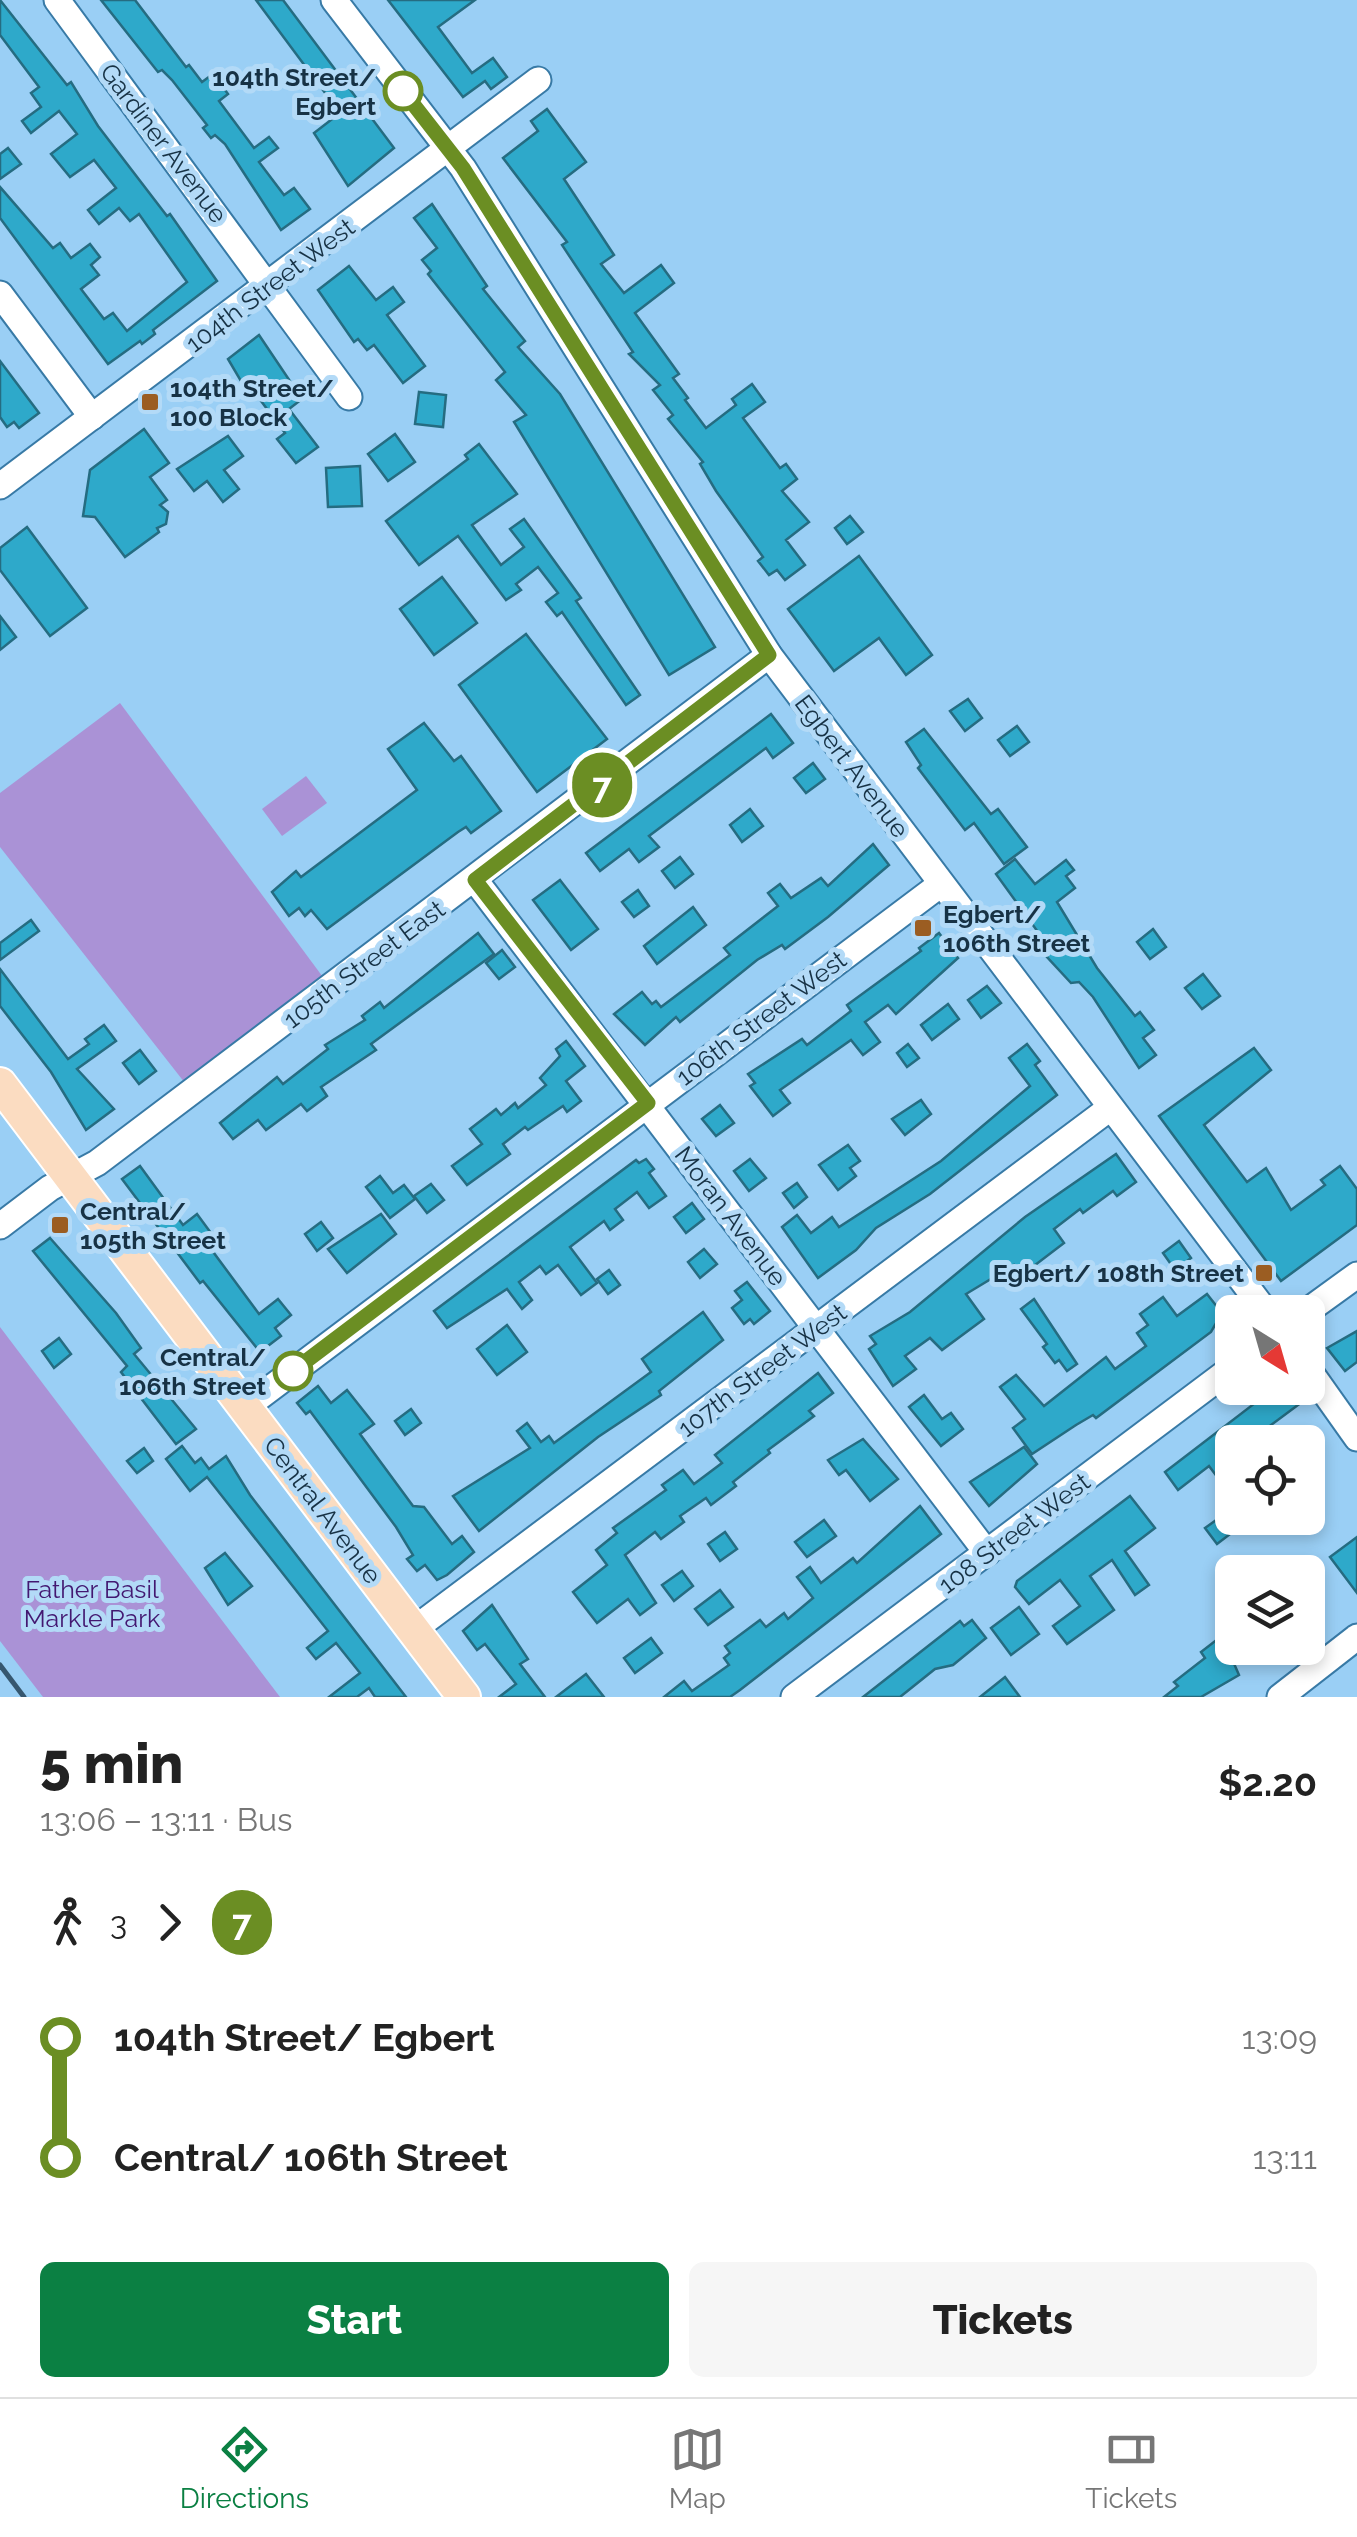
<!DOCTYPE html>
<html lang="en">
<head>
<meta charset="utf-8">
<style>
  body { margin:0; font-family:Raleway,sans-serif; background:#f6f6f6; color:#222; height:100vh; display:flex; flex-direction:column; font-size:38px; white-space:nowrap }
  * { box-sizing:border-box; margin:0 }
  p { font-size:32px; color:#767676 }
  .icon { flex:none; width:55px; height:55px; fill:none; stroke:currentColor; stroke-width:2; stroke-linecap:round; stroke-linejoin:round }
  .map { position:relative; height:1697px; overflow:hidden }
  .side { display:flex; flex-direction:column; background:#fff; flex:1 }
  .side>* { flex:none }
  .badge { padding:0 20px; border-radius:32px; font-size:35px; line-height:65px }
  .needle { width:65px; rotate:143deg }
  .controls { position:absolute; left:1215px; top:1295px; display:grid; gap:20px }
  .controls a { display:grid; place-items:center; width:110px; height:110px; border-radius:15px; background:#fff; box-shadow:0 5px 15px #0003; font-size:50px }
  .map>.badge { position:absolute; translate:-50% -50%; box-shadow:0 0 0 5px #fff }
  .legs { display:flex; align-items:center; gap:15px; height:110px; padding:0 40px; font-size:32px }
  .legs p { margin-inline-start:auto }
  .summary { display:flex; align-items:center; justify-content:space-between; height:170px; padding:0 40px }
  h1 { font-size:55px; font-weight:800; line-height:75px }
  .button { display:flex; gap:20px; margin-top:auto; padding:20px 40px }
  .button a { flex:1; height:115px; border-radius:15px; background:#0b8043; color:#fff; font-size:40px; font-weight:800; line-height:115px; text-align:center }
  .button a+a { background:#f6f6f6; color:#222 }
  ul { padding:0 40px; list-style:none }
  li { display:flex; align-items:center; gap:35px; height:120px; font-size:38px }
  li i { display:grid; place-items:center; width:15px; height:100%; margin:0 12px; background:currentColor }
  li i::after { content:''; width:25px; height:25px; margin:-12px; border:8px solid; border-radius:50%; background:#fff }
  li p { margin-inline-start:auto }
  li:first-child i { background:linear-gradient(#0000 50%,currentColor 0) }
  li:last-child i { background:linear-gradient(currentColor 50%,#0000 0) }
  .menu { display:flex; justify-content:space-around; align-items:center; height:140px; border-top:2px solid #e0e0e0; background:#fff; font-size:28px; color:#767676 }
  .menu a { display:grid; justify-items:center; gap:5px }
  .menu .on { color:#0b8043 }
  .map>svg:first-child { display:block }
  .green { fill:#aa92d6 }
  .building { fill:#2ea9ca; stroke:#256c81; stroke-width:2.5 }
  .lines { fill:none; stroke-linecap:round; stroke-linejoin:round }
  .minor-casing { stroke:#387aa6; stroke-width:29 }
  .major-casing { stroke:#fff; stroke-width:36 }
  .minor { stroke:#fff; stroke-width:25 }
  .major { stroke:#fbdcc1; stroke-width:32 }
  .rail { stroke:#36576f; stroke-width:5 }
  .line-1-casing { stroke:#fff; stroke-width:22 }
  .line-1 { stroke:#6b8e23; stroke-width:15 }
  .stop-1-dot { fill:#fff; stroke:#6b8e23; stroke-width:5 }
  .poi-dot { fill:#9b5d22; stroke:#b3daf7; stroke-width:4 }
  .labels { text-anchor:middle; stroke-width:10; stroke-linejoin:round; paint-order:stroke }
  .stop-label { font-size:25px; font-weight:bold; fill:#173245; stroke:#b3daf7; text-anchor:end }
  .street-label { font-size:25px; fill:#173245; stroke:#b3daf7 }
  .poi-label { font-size:25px; font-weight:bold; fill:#173245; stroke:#b3daf7; text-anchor:start }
  .park-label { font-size:25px; fill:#431871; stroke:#b3daf7 }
</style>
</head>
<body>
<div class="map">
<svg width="1357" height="1697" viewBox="0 0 1357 1697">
  <rect width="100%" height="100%" fill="#9acff5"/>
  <g class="green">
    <polygon points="120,703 331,988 192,1092 0,847 0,793"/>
    <polygon points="306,776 327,803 282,836 262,809"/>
    <polygon points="0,1328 0,1327 280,1697 43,1697 0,1641"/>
  </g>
  <g class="building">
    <polygon points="0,0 67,85 71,82 98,126 167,216 170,214 217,281 153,330 155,334 142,344 140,341 108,364 0,218 0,187 53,248 60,243 71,258 90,244 100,257 91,265 99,275 81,289 104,319 113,313 127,331 187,282 139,214 130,221 119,208 99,224 88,210 116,188 94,160 70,177 51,154 77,134 59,111 31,133 22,121 41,107 31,93 39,87 0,35"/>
    <polygon points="101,0 135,0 186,67 189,65 202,82 213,74 228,94 219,101 254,148 269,137 278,148 259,162 284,195 294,188 310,209 281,230 225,144 215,135 211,138 203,128 207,125 172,80 162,70 158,72"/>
    <polygon points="256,0 283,0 394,148 348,186 314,133 340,113"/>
    <polygon points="388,0 475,0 438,27 472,73 493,58 507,77 491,89 485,81 463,97"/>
    <polygon points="547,109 586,162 564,179 614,255 601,264 624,293 661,265 674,283 635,313 679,374 673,378 688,398 685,400 706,428 736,405 732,399 752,384 765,402 743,418 780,468 786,464 797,479 782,491 809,522 786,540 805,565 785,580 777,570 769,575 758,561 763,557 716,491 700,464 703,462 668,419 673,415 653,390 660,385 629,354 633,352 562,245 567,242 503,158 538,131 531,121"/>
    <polygon points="8,148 21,164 0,179 0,154"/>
    <polygon points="432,204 487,286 483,289 525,341 518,347 560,394 715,647 669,675 514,422 526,415 496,380 505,372 428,274 431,271 422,260 437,248 414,218"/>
    <polygon points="349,266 376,300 393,287 404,302 387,315 425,366 403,383 374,345 367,350 358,339 354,342 318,290"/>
    <polygon points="259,335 302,399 289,409 318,447 296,463 277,439 285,433 249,385 245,388 228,359"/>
    <polygon points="0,361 39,413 19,428 14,422 7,427 0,417"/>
    <polygon points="419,392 446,395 443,427 415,424"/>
    <polygon points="144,429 169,463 150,477 167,500 160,505 168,512 166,524 157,528 159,532 125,557 95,517 83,516 90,470"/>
    <polygon points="395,434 415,462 388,481 368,454"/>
    <polygon points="228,436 243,456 224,470 239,489 223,502 207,481 194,491 177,469"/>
    <polygon points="479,444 517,494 472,525 501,565 524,547 510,529 524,519 581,598 576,601 640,695 626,705 562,612 557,616 546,602 558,593 538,567 516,584 521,590 506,600 458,536 419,565 386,521 468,459 465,455"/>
    <polygon points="360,466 362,506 328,507 326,468"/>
    <polygon points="850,516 863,532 847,544 835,528"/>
    <polygon points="27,527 87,608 50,636 0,570 0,548"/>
    <polygon points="859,556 932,655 906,675 879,638 834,671 788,609"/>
    <polygon points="442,577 477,623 434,655 400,609"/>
    <polygon points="0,616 16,637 0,650"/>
    <polygon points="526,634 607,739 537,792 459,685"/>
    <polygon points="968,699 982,718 965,731 950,711"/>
    <polygon points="771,714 793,743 773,758 766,748 649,836 659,847 639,862 629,849 600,871 586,853"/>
    <polygon points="424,723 454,761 461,756 501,811 471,833 466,827 458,832 327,929 311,910 305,916 299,908 289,916 272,892 296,871 301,877 417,790 388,749"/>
    <polygon points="1017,726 1029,742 1010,756 998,740"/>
    <polygon points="924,729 991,814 998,809 1027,847 1004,864 974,823 965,830 918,768 921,765 906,742"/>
    <polygon points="813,763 825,779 806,793 794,778"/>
    <polygon points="750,809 763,826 742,842 730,825"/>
    <polygon points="873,844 889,865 828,917 785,949 782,945 757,960 680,1022 676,1017 645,1045 614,1014 642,992 652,1004 656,1001 661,1007 730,955 724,948 778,906 768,893 780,884 791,898 821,878 828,886"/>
    <polygon points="680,857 693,874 675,888 662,871"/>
    <polygon points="1015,859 1035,884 1066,860 1074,870 1066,876 1075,888 1057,902 1097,968 1135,1016 1140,1012 1154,1030 1143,1038 1156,1055 1139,1068 1093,997 1079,982 1071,983 1047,957 1051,950 996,874"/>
    <polygon points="560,880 598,929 571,950 533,900"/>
    <polygon points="638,890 649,906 634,917 622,902"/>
    <polygon points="693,907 706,925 657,964 644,946"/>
    <polygon points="31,920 39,931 0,960 0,943"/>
    <polygon points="1153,929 1166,947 1150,959 1137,942"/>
    <polygon points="478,933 494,954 371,1044 376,1050 321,1087 327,1096 307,1111 301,1104 266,1130 258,1120 233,1139 220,1123 277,1077 283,1084 328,1049 325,1045 365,1020 362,1016 380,1002 384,1008"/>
    <polygon points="939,933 958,958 896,1014 888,1005 865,1022 880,1042 863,1055 851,1040 780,1090 790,1103 773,1116 750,1086 755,1083 748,1074 802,1039 807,1045 851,1011 847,1005 921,951 919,948"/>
    <polygon points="502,950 515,967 499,979 486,963"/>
    <polygon points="0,969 68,1059 89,1044 85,1039 104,1025 116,1041 77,1069 114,1109 86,1130 51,1072 0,1006"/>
    <polygon points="1203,974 1220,996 1202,1009 1185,988"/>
    <polygon points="987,986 1001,1003 981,1018 968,1000"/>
    <polygon points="948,1004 959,1019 932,1040 921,1025"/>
    <polygon points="566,1041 585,1066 566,1081 581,1101 567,1112 563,1106 528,1130 525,1127 503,1144 510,1154 467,1185 452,1166 482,1144 470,1129 496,1109 501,1115 515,1103 518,1108 546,1085 540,1078 560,1056 556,1049"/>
    <polygon points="908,1044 919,1058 907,1067 897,1053"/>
    <polygon points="1027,1044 1040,1061 1035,1065 1057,1095 930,1194 876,1228 856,1250 818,1278 782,1227 797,1215 811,1233 832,1217 839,1227 941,1161 1030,1086 1009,1058"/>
    <polygon points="1254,1048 1271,1070 1204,1125 1247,1182 1266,1168 1291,1210 1325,1185 1321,1180 1340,1166 1357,1189 1357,1225 1281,1281 1159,1116"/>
    <polygon points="140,1050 156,1071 139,1084 123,1063"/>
    <polygon points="921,1100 931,1114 905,1135 892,1119"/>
    <polygon points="720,1105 734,1123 716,1136 702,1119"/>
    <polygon points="848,1145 860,1161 850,1168 856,1176 838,1190 819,1165"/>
    <polygon points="1116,1154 1136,1182 1117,1196 1113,1191 1083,1213 1080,1209 1054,1229 1064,1243 1022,1275 1014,1265 966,1294 984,1319 942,1350 930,1338 905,1356 916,1369 893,1386 869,1349 876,1344 870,1336 910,1312 1025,1217"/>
    <polygon points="646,1159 654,1169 649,1173 666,1196 649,1208 637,1192 615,1209 623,1220 610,1230 604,1221 570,1247 597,1283 581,1295 558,1265 546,1274 540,1266 519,1282 532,1300 522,1309 507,1289 447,1328 434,1311 636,1160 639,1163"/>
    <polygon points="750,1159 766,1178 749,1191 734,1171"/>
    <polygon points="140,1166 183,1225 197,1214 219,1244 211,1249 259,1314 278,1299 291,1315 275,1328 281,1336 260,1352 203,1281 200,1283 122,1179"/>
    <polygon points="380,1176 393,1193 404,1185 415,1199 390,1218 366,1187"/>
    <polygon points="797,1183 807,1197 794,1208 783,1193"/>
    <polygon points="431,1184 444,1200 427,1213 414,1196"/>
    <polygon points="692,1203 704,1219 686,1233 674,1217"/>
    <polygon points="381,1214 396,1234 347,1273 328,1249"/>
    <polygon points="321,1222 333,1238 317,1251 305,1234"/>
    <polygon points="50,1238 116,1313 141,1348 134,1354 196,1429 176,1444 121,1372 127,1366 33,1251"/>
    <polygon points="1179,1241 1191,1258 1175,1270 1163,1253"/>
    <polygon points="704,1249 717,1264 700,1278 688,1262"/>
    <polygon points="609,1270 620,1285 608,1294 597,1279"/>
    <polygon points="747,1282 770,1311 754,1324 750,1319 744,1324 732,1308 742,1300 735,1291"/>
    <polygon points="1207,1294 1222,1313 1211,1332 1096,1418 1093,1415 1076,1425 1032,1454 1013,1428 1025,1419 1000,1387 1016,1375 1044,1406 1106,1357 1115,1369 1146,1346 1137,1333 1148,1325 1140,1314 1163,1297 1177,1316"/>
    <polygon points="1034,1299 1077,1364 1067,1371 1059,1360 1055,1363 1043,1347 1047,1344 1021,1309"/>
    <polygon points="703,1312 723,1340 659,1391 661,1395 598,1437 479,1531 453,1496 530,1448 517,1431 527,1423 541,1442 549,1436 554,1443 651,1372 642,1359"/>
    <polygon points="507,1325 527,1352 497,1375 477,1349"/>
    <polygon points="1357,1331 1357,1362 1345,1371 1327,1348"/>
    <polygon points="59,1338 71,1354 54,1368 42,1351"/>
    <polygon points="818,1373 833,1393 809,1411 814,1416 768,1450 770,1453 733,1482 736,1486 711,1505 706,1498 680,1516 684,1522 661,1539 655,1532 625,1555 656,1603 640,1615 628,1599 597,1623 573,1592 607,1565 596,1550 617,1533 613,1528 666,1490 662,1485 683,1470 694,1484 722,1463 715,1455"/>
    <polygon points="318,1386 331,1403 347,1390 374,1424 360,1434 413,1506 424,1507 452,1544 462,1536 474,1552 447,1575 437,1580 425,1565 417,1571 407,1559 413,1555 396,1527 310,1411 306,1414 297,1403"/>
    <polygon points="1284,1388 1291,1388 1302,1402 1271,1425 1278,1435 1268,1442 1232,1442 1232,1467 1218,1478 1209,1466 1178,1490 1165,1472 1272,1390 1275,1394"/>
    <polygon points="924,1395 942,1419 951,1413 963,1429 941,1446 909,1407"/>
    <polygon points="411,1409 421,1423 405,1435 395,1421"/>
    <polygon points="863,1439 898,1479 870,1501 846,1470 839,1475 828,1460"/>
    <polygon points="182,1446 195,1463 201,1458 209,1469 226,1456 250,1495 406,1697 375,1697 369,1688 357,1697 329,1697 360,1673 336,1643 316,1659 307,1648 328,1631 207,1477 190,1491 166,1459"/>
    <polygon points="1024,1447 1037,1464 989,1506 970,1482"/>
    <polygon points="144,1448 153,1461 137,1473 127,1461"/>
    <polygon points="1130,1496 1155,1528 1125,1551 1149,1585 1135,1595 1112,1560 1090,1576 1114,1610 1067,1644 1053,1626 1080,1606 1060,1580 1029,1604 1015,1587 1017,1581"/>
    <polygon points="920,1506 941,1534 740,1690 730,1697 664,1697 684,1681 692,1691 729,1665 724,1658 730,1653 725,1646 760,1620 766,1627 784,1613 788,1619 813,1598 797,1577 810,1567 821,1583 853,1558 857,1563"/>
    <polygon points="1219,1518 1251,1518 1217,1544 1205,1528"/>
    <polygon points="824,1520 836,1536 807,1557 795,1542"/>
    <polygon points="725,1532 737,1549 720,1561 708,1544"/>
    <polygon points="1357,1537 1357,1593 1330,1557"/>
    <polygon points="225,1553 252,1586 228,1605 205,1568"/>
    <polygon points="682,1571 693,1586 674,1601 662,1585"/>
    <polygon points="720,1590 733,1607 708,1625 695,1609"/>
    <polygon points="492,1605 528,1659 520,1664 545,1697 499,1697 516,1684 485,1644 477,1650 463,1631"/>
    <polygon points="1019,1607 1039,1634 1011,1655 991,1628"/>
    <polygon points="972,1620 986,1638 953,1665 935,1669 900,1697 863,1697 960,1621 964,1626"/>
    <polygon points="1232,1628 1232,1659 1239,1675 1201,1697 1164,1697 1178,1686 1174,1682 1205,1658 1201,1652"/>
    <polygon points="651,1638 662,1653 635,1673 624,1658"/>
    <polygon points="586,1674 604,1697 556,1697"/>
    <polygon points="1005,1677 1020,1697 980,1697"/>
  </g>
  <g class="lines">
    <g class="minor-casing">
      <g id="minor">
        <polyline points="57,0 349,397"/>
        <polyline points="334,0 463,168 769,655 1266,1312"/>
        <polyline points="0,294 92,417"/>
        <polyline points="0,486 538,80"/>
        <polyline points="475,880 987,1553"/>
        <polyline points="0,1226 50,1188 97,1163 769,655"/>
        <polyline points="1306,1312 1357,1275"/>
        <polyline points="1308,1369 1357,1438"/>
        <polyline points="246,1407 941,884"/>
        <polyline points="413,1630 1110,1108"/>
        <polyline points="794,1697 1232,1368"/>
        <polyline points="1280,1697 1357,1637"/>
      </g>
    </g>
    <g class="major-casing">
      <polyline id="major" points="0,1084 464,1697"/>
    </g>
    <use href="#minor" class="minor"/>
    <use href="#major" class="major"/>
    <polyline class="rail" points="0,1665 24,1697"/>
  </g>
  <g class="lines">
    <g class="line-1-casing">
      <polyline id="line-1" points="293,1371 648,1103 475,880 769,655 463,168 403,91"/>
    </g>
    <use href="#line-1" class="line-1"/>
  </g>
  <g class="stop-1-dot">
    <circle cx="403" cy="91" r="18"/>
    <circle cx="293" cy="1371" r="18"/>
  </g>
  <g class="poi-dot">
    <rect x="140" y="392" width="20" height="20" rx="5"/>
    <rect x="913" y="918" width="20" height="20" rx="5"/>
    <rect x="50" y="1215" width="20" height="20" rx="5"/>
    <rect x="1254" y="1263" width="20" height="20" rx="5"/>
  </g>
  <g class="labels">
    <g class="stop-label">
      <text x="376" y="86">104th Street/<tspan x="376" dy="29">Egbert</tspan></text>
      <text x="266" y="1366">Central/<tspan x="266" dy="29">106th Street</tspan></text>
    </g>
    <g class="street-label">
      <text transform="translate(164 143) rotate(53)" y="9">Gardiner Avenue</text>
      <text transform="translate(270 285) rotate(-37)" y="9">104th Street West</text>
      <text transform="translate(852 766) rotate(53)" y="9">Egbert Avenue</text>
      <text transform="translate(364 964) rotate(-37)" y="9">105th Street East</text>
      <text transform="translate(761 1018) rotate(-37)" y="9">106th Street West</text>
      <text transform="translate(731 1216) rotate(53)" y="9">Moran Avenue</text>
      <text transform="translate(762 1370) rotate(-37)" y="9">107th Street West</text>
      <text transform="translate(323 1510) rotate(53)" y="9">Central Avenue</text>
      <text transform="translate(1014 1533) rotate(-37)" y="9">108 Street West</text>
    </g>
    <g class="poi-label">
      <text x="170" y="397">104th Street/<tspan x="170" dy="29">100 Block</tspan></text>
      <text x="943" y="923">Egbert/<tspan x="943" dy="29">106th Street</tspan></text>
      <text x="80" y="1220">Central/<tspan x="80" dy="29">105th Street</tspan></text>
      <text x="1244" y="1282" text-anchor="end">Egbert/ 108th Street</text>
    </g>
    <g class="park-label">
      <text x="92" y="1598">Father Basil<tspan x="92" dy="29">Markle Park</tspan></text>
    </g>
  </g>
</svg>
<div class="controls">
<a><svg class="needle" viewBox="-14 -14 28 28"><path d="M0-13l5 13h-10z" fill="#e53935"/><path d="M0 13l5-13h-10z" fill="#767676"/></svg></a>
<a><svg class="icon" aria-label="locate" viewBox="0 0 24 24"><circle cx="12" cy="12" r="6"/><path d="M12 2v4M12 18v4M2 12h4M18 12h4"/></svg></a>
<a><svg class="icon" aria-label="layers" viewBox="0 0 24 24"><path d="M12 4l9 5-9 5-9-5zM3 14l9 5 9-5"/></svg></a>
</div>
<b class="badge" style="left:602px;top:785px;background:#6b8e23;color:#fff">7</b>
</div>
<section class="side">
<div class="summary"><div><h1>5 min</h1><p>13:06 – 13:11 · Bus</p></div><b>$2.20</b></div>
<div class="legs"><svg class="icon" aria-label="walk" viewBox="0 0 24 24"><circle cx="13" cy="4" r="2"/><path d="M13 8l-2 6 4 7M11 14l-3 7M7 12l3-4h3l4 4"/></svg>3<svg class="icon" aria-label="forward" viewBox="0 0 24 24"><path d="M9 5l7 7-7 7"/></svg><b class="badge" style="background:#6b8e23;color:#fff">7</b></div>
<ul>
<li><i style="color:#6b8e23"></i><b>104th Street/ Egbert</b><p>13:09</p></li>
<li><i style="color:#6b8e23"></i><b>Central/ 106th Street</b><p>13:11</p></li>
</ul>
<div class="button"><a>Start</a><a>Tickets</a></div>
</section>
<nav class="menu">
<a class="on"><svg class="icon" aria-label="directions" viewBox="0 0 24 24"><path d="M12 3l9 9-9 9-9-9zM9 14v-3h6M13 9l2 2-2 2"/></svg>Directions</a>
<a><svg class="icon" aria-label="map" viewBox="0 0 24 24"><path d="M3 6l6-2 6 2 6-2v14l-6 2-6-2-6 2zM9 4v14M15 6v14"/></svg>Map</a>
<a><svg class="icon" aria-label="tickets" viewBox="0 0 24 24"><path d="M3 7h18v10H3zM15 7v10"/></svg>Tickets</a>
</nav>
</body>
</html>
